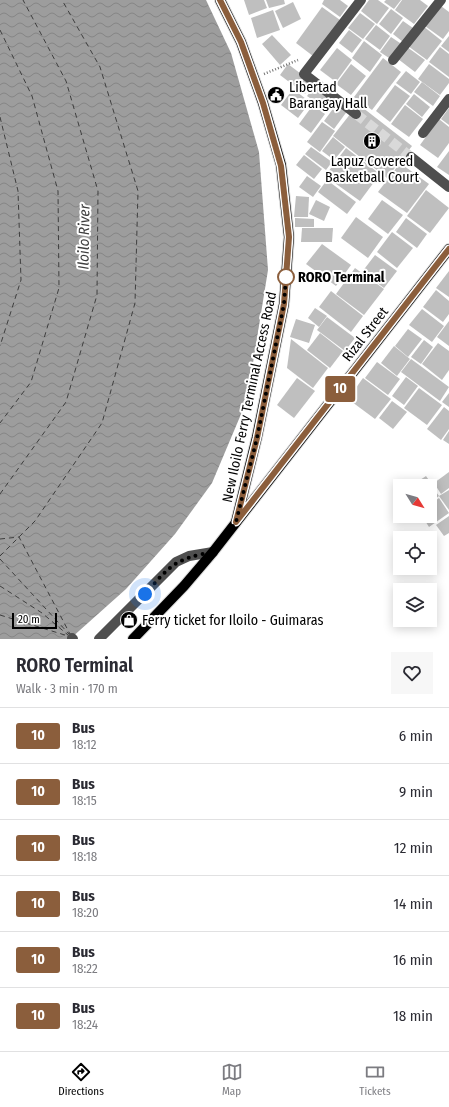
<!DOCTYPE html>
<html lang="en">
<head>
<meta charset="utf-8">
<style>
  body { margin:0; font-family:"Fira Sans Condensed",sans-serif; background:#f7f7f7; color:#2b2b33; height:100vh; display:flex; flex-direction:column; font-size:15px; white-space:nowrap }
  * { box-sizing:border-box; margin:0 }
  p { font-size:13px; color:#7c7c81 }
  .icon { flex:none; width:22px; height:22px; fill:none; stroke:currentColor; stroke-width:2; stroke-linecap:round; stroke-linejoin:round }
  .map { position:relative; height:639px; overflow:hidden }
  .drawer { display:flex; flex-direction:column; background:#fff; flex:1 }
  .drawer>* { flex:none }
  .badge { padding:0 8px; border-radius:3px; font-size:14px; line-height:26px }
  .needle { width:26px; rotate:127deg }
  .controls { position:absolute; left:393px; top:479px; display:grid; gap:8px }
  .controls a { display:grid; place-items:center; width:44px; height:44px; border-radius:0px; background:#fff; box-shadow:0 2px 10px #0003; font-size:20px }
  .scale { position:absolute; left:12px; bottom:10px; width:45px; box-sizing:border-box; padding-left:4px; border:2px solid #000; border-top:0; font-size:11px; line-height:14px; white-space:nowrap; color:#000; -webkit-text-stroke:3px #fff; paint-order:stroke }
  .you { position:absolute; width:20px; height:20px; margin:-10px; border:3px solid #fff; border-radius:50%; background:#1a73e8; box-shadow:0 0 0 6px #1a73e833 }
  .map>.badge { position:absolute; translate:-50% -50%; box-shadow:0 0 0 2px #fff }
  .round { display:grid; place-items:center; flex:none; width:42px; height:42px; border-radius:0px; background:#f7f7f7 }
  .summary { display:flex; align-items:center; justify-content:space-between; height:68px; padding:0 16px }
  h1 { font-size:19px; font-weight:600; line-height:30px }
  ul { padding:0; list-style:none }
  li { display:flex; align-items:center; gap:12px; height:56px; padding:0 16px; border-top:1px solid #e1e1e2 }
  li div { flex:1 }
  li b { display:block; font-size:15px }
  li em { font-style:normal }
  li .badge { min-width:44px; font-weight:700; text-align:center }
  .menu { display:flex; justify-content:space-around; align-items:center; height:56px; border-top:1px solid #e1e1e2; background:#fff; font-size:11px; color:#7c7c81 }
  .menu a { display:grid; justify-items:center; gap:2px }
  .menu .on { color:#000 }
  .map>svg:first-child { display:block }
  .water { fill:url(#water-waves) }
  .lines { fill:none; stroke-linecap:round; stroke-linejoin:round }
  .ferry { stroke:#3e3e3e; stroke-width:1; stroke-dasharray:5 4; stroke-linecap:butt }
  .building { fill:#bfbfbf }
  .minor-tunnel { stroke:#d9d9d9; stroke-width:10; stroke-dasharray:10 5; stroke-linecap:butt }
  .major-casing { stroke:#dbdbdb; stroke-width:12 }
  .path { stroke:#717171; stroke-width:2.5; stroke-dasharray:1 2; stroke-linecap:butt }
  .minor { stroke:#4f4f4f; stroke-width:10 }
  .major { stroke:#000; stroke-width:10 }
  .line-casing { stroke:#fff; stroke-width:9 }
  .line { stroke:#8b5e3c; stroke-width:6 }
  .walk { stroke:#000; stroke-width:4; stroke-dasharray:0 7.2 }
  .stop-dot { fill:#fff; stroke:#8b5e3c; stroke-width:2 }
  .labels { text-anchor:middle; stroke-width:4; stroke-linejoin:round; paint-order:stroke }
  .poi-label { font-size:14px; fill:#000; stroke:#fff; text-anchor:start }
  .stop-label { font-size:14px; font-weight:bold; fill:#000; stroke:#fff; text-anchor:start }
  .street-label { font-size:14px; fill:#000; stroke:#fff }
  .water-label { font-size:15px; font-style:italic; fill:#3e3e3e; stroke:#fff }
</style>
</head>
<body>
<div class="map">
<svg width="449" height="639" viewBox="0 0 449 639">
  <defs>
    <pattern id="water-waves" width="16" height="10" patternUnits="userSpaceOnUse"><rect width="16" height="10" fill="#9d9d9d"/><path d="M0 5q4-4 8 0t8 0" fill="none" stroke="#858585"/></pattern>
  </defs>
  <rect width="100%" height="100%" fill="#fff"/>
  <polygon class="water" points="0,0 206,0 231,53 259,152 268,270 247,400 212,483 175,534 126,589 70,639 0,639"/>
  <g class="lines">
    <g class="ferry">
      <polyline points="0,30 32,96 58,191 59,288 31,382 0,423"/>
      <polyline points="0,117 18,191 21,280 0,346"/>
      <polyline points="0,494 66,402 97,295 98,191 66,81 23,0"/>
      <polyline points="0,539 19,537 70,634"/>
      <polyline points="0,556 35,521 102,423 135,303 138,191 100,67 62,0"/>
      <polyline points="0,559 69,634"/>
      <polyline points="0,586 42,613 68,635"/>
      <polyline points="0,615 68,636"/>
    </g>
  </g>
  <g class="building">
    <polygon points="244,0 264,0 267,8 249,15"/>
    <polygon points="266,0 284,0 285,4 269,8"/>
    <polygon points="324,0 340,0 348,6 340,17 322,4"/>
    <polygon points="369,0 378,0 389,8 377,24 361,11"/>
    <polygon points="386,0 401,0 394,9 384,2"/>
    <polygon points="402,0 420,0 428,6 414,24 395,10"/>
    <polygon points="293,2 301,19 283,28 275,11"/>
    <polygon points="441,6 449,12 449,31 443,39 425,26"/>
    <polygon points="322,7 340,20 313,56 296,43"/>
    <polygon points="391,9 403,18 391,34 379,24"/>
    <polygon points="273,10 280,30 257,38 251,18"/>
    <polygon points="360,13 375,24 363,39 348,28"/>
    <polygon points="403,21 413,28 403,42 393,34"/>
    <polygon points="376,25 390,36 380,50 365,39"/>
    <polygon points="423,26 442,41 427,60 408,46"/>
    <polygon points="349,30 362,40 352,53 339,43"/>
    <polygon points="272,35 291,55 280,65 262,44"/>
    <polygon points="449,36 449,52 441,46"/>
    <polygon points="391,37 403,45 392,60 380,52"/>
    <polygon points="364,41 382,55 370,72 352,58"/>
    <polygon points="407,47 425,60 415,72 398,59"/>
    <polygon points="440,47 449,54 449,77 429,62"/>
    <polygon points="337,48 352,60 336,82 320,70"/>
    <polygon points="383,58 401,72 372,110 354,97"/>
    <polygon points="288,64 313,83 305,94 280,75"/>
    <polygon points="351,64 366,76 351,95 336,84"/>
    <polygon points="429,64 449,79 449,83 440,95 418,79"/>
    <polygon points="406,71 420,82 411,94 396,83"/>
    <polygon points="422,82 440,96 433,106 414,92"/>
    <polygon points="315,85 336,100 328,111 307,96"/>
    <polygon points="395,85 410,96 390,122 376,111"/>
    <polygon points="293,89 310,102 298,118 281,105"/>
    <polygon points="414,94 430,107 422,117 406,104"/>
    <polygon points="338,102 348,110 334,129 324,121"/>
    <polygon points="358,104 412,146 387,178 333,136"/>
    <polygon points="313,105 325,114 311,133 299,124"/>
    <polygon points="405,105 423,119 409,137 391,124"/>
    <polygon points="449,108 449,125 441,119"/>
    <polygon points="439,119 449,127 449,143 438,158 420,145"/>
    <polygon points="322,122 335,131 320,152 307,142"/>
    <polygon points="333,137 345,147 334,160 322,151"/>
    <polygon points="311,147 332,162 326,170 305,154"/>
    <polygon points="346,148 380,174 360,201 325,176"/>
    <polygon points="449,151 449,175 437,167"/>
    <polygon points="304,155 322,169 314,179 296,165"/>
    <polygon points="400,163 429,184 407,213 378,192"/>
    <polygon points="307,176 321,186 313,197 299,187"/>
    <polygon points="327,180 356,202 347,214 318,192"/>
    <polygon points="426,190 449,208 430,233 407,216"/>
    <polygon points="296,196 309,197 308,217 294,217"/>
    <polygon points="316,200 330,207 324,221 309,214"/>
    <polygon points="382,200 403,215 388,234 368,219"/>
    <polygon points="356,217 383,237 368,258 341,238"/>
    <polygon points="295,218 314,219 314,227 295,227"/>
    <polygon points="406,218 427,234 417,248 396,232"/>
    <polygon points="302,228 333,228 332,242 301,242"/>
    <polygon points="392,232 413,248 397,268 377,252"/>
    <polygon points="322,244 351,265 336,286 306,264"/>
    <polygon points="375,255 397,271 384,288 362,272"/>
    <polygon points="355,268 384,289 364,315 336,294"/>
    <polygon points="449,271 449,297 436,288"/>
    <polygon points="436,290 449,301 449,314 443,322 423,307"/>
    <polygon points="331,291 363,316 351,332 319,307"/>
    <polygon points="315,308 327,316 319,327 308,318"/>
    <polygon points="422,309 444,326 432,342 409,325"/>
    <polygon points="327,317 355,338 345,351 317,330"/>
    <polygon points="296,319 315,325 309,343 290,337"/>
    <polygon points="449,321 449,346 437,337"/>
    <polygon points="408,329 422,339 408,357 395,346"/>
    <polygon points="320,333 343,351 330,368 307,350"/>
    <polygon points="291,339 328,368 313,388 287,368"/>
    <polygon points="424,340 433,347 421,364 411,357"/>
    <polygon points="438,343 449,351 449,370 442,380 422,364"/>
    <polygon points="394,346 410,359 397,376 381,363"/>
    <polygon points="411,359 449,387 440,401 401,372"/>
    <polygon points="377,362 400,379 388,395 365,378"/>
    <polygon points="406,377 418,386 404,405 392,396"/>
    <polygon points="297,378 315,391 294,418 277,405"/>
    <polygon points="363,378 391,399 375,419 348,399"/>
    <polygon points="419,388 442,405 427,425 404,408"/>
    <polygon points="449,393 449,407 442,402"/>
    <polygon points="392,401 407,412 393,429 379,418"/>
    <polygon points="444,407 449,411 449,429 441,440 427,429"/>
    <polygon points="449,431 449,444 443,440"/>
    <polygon points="449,472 449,488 441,494 434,483"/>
    <polygon points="426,476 433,486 430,488 430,486 411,486"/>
    <polygon points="433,488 439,496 430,502 430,490"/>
    <polygon points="449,490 449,510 439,496"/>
    <polygon points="439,498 449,513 429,527 422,516 430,516 430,505"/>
    <polygon points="449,516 449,533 444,536 436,525"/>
  </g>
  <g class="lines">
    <polyline class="minor-tunnel" points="356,114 411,157"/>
    <g class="major-casing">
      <g id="major">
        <polyline points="220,0 241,42 263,103 281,165 289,237 284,304 257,437 236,522"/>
        <polyline points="133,639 184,586 213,552 449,249"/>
      </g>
    </g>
    <polyline class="path" points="264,74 298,60"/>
    <g class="minor">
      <polyline points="393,60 441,0"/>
      <polyline points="356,114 304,74 361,0"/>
      <polyline points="423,133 449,99"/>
      <polyline points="411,157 449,187"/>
      <polyline points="72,638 73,639"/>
      <polyline points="99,639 176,562 189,556 213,552"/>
    </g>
    <use href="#major" class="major"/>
  </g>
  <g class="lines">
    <g class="line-casing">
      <polyline id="line" points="220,0 241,42 263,103 281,166 289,237 284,304 257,438 236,522 449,249"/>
    </g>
    <use href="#line" class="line"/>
    <path class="walk" d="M145,594C170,566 174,559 213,552L236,522L257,438L284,304L286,277"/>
  </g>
  <defs>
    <g id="civic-disc" transform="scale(0.9)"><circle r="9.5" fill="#000" stroke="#fff"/><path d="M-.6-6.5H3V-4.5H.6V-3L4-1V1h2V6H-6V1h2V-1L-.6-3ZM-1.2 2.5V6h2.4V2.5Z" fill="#fff"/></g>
    <g id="building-disc" transform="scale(0.9)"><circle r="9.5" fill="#000" stroke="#fff"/><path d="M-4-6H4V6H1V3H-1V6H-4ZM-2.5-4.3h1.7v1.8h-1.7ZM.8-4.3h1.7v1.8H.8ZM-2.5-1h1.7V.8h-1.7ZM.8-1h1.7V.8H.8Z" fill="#fff"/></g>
    <g id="shop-disc" transform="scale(0.9)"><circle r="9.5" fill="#000" stroke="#fff"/><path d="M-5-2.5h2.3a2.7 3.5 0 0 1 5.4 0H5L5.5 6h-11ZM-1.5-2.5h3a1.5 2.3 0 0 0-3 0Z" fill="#fff"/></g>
  </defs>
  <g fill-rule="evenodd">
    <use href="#civic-disc" x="276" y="95"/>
    <use href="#building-disc" x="372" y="141"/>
    <use href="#shop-disc" x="129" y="620"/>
  </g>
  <circle class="stop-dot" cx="286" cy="277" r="8"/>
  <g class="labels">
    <g class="poi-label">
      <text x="289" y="92">Libertad<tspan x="289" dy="16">Barangay Hall</tspan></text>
      <text x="372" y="166" text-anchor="middle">Lapuz Covered<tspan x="372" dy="16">Basketball Court</tspan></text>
      <text x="142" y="625">Ferry ticket for Iloilo - Guimaras</text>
    </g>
    <g class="stop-label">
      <text x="298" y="282">RORO Terminal</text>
    </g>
    <g class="street-label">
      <text transform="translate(365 334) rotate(-52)" y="5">Rizal Street</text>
      <text transform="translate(249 397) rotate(-78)" y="5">New Iloilo Ferry Terminal Access Road</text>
    </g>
    <g class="water-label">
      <text transform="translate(84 237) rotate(-89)" y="5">Iloilo River</text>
    </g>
  </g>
</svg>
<div class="controls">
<a><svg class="needle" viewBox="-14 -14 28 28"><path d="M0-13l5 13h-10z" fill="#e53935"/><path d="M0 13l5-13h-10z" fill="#7c7c81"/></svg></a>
<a><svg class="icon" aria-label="locate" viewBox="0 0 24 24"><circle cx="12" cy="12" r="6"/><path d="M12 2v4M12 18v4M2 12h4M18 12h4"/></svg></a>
<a><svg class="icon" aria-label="layers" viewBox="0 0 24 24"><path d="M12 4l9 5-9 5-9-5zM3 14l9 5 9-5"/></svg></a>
</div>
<div class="scale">20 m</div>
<div class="you" style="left:145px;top:594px"></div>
<b class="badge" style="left:340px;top:389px;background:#8b5e3c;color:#fff">10</b>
</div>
<section class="drawer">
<div class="summary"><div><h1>RORO Terminal</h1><p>Walk · 3 min · 170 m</p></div><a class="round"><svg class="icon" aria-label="heart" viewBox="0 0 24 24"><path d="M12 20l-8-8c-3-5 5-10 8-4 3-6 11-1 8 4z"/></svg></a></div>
<ul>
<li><span class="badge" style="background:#8b5e3c;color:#fff">10</span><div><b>Bus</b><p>18:12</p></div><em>6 min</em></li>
<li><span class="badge" style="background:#8b5e3c;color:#fff">10</span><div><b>Bus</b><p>18:15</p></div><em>9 min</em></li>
<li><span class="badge" style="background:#8b5e3c;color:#fff">10</span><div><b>Bus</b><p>18:18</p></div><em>12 min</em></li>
<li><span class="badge" style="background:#8b5e3c;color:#fff">10</span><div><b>Bus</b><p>18:20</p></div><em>14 min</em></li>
<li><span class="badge" style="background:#8b5e3c;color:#fff">10</span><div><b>Bus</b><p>18:22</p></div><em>16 min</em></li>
<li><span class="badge" style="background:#8b5e3c;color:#fff">10</span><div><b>Bus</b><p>18:24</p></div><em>18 min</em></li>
</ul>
</section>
<nav class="menu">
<a class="on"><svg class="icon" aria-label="directions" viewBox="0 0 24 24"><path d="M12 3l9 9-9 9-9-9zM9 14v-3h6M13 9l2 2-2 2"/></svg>Directions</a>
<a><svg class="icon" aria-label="map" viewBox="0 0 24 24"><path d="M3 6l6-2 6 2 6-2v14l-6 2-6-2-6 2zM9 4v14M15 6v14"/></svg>Map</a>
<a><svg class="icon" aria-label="tickets" viewBox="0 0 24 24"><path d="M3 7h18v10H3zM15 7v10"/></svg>Tickets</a>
</nav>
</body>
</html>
